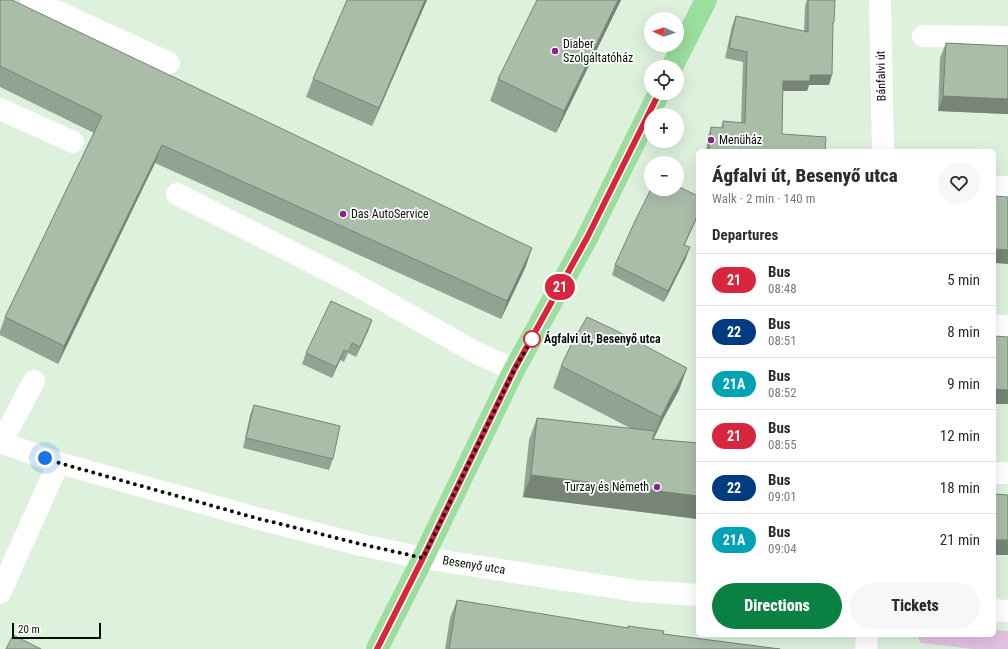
<!DOCTYPE html>
<html lang="en">
<head>
<meta charset="utf-8">
<style>
  body { margin:0; font-family:"Roboto Condensed",sans-serif; background:#f7f7f7; color:#2b2b33; height:100vh; display:flex; flex-direction:column; font-size:15px; white-space:nowrap }
  * { box-sizing:border-box; margin:0 }
  p { font-size:13px; color:#7c7c81 }
  .icon { flex:none; width:22px; height:22px; fill:none; stroke:currentColor; stroke-width:2; stroke-linecap:round; stroke-linejoin:round }
  .map { position:relative; flex:1; overflow:hidden }
  .side { position:absolute; left:696px; top:149px; width:300px; height:488px; display:flex; flex-direction:column; background:#fff; border-radius:6px; box-shadow:0 4px 16px #0002 }
  .side>* { flex:none }
  .badge { padding:0 8px; border-radius:13px; font-size:14px; line-height:26px }
  .needle { width:26px; rotate:273deg }
  .buttons { position:absolute; left:644px; top:12px; display:grid; gap:8px }
  .buttons a { display:grid; place-items:center; width:40px; height:40px; border-radius:50%; background:#fff; box-shadow:0 4px 16px #0002; font-size:20px }
  .scale { position:absolute; left:12px; bottom:10px; width:89px; box-sizing:border-box; padding-left:4px; border:2px solid #080f08; border-top:0; font-size:11px; line-height:14px; white-space:nowrap; color:#080f08; -webkit-text-stroke:3px #fff; paint-order:stroke }
  .you { position:absolute; width:20px; height:20px; margin:-10px; border:3px solid #fff; border-radius:50%; background:#1a73e8; box-shadow:0 0 0 6px #1a73e833 }
  .map>.badge { position:absolute; translate:-50% -50%; box-shadow:0 0 0 2px #fff }
  h2 { padding:0 16px; font-size:15px; line-height:36px }
  .round { display:grid; place-items:center; flex:none; width:42px; height:42px; border-radius:21px; background:#f7f7f7 }
  .overview { display:flex; align-items:center; justify-content:space-between; height:68px; padding:0 16px }
  h1 { font-size:19px; font-weight:800; line-height:30px }
  .action { display:flex; gap:8px; margin-top:auto; padding:8px 16px }
  .action a { flex:1; height:46px; border-radius:24px; background:#0b8043; color:#fff; font-size:16px; font-weight:800; line-height:46px; text-align:center }
  .action a+a { background:#f7f7f7; color:#2b2b33 }
  ul { padding:0; list-style:none }
  li { display:flex; align-items:center; gap:12px; height:52px; padding:0 16px; border-top:1px solid #e1e1e2 }
  li div { flex:1 }
  li b { display:block; font-size:15px }
  li em { font-style:normal }
  li .badge { min-width:44px; font-weight:700; text-align:center }
  .map>svg:first-child { display:block }
  .green { fill:#e1c1e2 }
  .lines { fill:none; stroke-linecap:round; stroke-linejoin:round }
  .minor { stroke:#fff; stroke-width:22 }
  .major { stroke:#9bde9e; stroke-width:22 }
  .wall { fill:#92a391 }
  .shaded-wall { fill:#778476 }
  .building { fill:#aabda9; stroke:#778476 }
  .line-casing { stroke:#fff; stroke-width:9 }
  .line { stroke:#d7263d; stroke-width:6 }
  .walk { stroke:#080f08; stroke-width:4; stroke-dasharray:0 7.2 }
  .poi-dot { fill:#87258e; stroke:#fff; stroke-width:1.5 }
  .stop-dot { fill:#fff; stroke:#d7263d; stroke-width:2 }
  .labels { text-anchor:middle; stroke-width:3.5; stroke-linejoin:round; paint-order:stroke }
  .poi-label { font-size:12px; fill:#080f08; stroke:#fff; text-anchor:start }
  .street-label { font-size:12px; fill:#080f08; stroke:#fff }
  .stop-label { font-size:12px; font-weight:bold; fill:#080f08; stroke:#fff; text-anchor:start }
</style>
</head>
<body>
<div class="map">
<svg width="1008" height="649" viewBox="0 0 1008 649">
  <rect width="100%" height="100%" fill="#ddf1dd"/>
  <polygon class="green" points="994,630 1008,631 1008,649 973,649 921,643 917,636 918,635 994,635"/>
  <g class="lines">
    <g class="minor">
      <polyline points="32,0 169,63"/>
      <polyline points="880,0 883,151"/>
      <polyline points="923,36 1008,37"/>
      <polyline points="0,109 73,142"/>
      <polyline points="994,187 1008,187"/>
      <polyline points="177,194 351,282 473,351 514,370"/>
      <polyline points="994,326 1008,326"/>
      <polyline points="0,442 59,463 256,518 361,545 423,558 637,591 698,595"/>
      <polyline points="1,443 34,381"/>
      <polyline points="994,473 1008,473"/>
      <polyline points="0,593 53,475 59,463"/>
      <polyline points="994,610 1008,611"/>
      <polyline points="866,649 867,635"/>
    </g>
    <g class="major">
      <polyline points="672,67 706,0"/>
      <polyline points="377,649 423,558 514,370 587,238 659,93"/>
    </g>
  </g>
  <g class="wall">
    <polygon points="0,0 526,266 501,319 155,163 58,364 0,335 0,331 5,317 94,133 0,87"/>
    <polygon points="347,0 427,0 372,126 306,97 313,79"/>
    <polygon points="621,0 556,133 490,101 498,79"/>
    <polygon points="807,0 808,0 834,22 833,25 829,85 809,85 807,91 783,91 782,134 825,151 706,151 708,136 711,127 721,128 723,121 741,123 743,62 725,58 732,26 736,16 804,32 805,6"/>
    <polygon points="946,43 1008,46 1008,114 938,111 940,58"/>
    <polygon points="686,258 664,302 612,275 615,265"/>
    <polygon points="372,320 368,331 356,357 348,353 344,362 340,360 332,378 302,364 306,353"/>
    <polygon points="561,366 679,390 663,419 654,439 698,443 698,519 523,497 529,440 537,418 632,429 553,388"/>
    <polygon points="254,405 333,459 329,470 243,448 250,415"/>
    <polygon points="457,600 627,628 628,626 663,634 780,649 445,649 450,618"/>
  </g>
  <g class="shaded-wall">
    <polygon points="425,0 427,0 372,126 379,108"/>
    <polygon points="618,0 621,0 556,133 564,111"/>
    <polygon points="810,75 832,75 829,85 809,85 807,91 779,91 783,81"/>
    <polygon points="943,96 1008,99 1008,114 938,111"/>
    <polygon points="162,145 155,163 58,364 64,346"/>
    <polygon points="698,214 698,216 680,255 684,245"/>
    <polygon points="690,247 686,258 664,302 668,291"/>
    <polygon points="532,248 526,266 501,319 507,301"/>
    <polygon points="994,249 1008,250 1008,264 994,263"/>
    <polygon points="372,320 368,331 356,357 360,347"/>
    <polygon points="344,350 340,360 332,378 336,367"/>
    <polygon points="687,368 679,390 663,419 653,439 661,417 671,397"/>
    <polygon points="994,389 1008,390 1008,404 994,404"/>
    <polygon points="531,475 698,496 698,519 523,497"/>
    <rect x="994" y="540" width="14" height="15"/>
  </g>
  <g class="building">
    <polygon points="0,0 12,0 532,248 507,301 162,145 64,346 5,317 102,116 0,66"/>
    <polygon points="347,0 425,0 379,108 313,79"/>
    <polygon points="537,0 618,0 564,111 498,79"/>
    <polygon points="808,0 835,0 834,22 833,22 832,75 810,75 810,81 783,81 782,134 826,137 825,151 709,151 711,127 723,128 723,121 745,123 747,52 729,48 736,16 808,32"/>
    <polygon points="946,43 1008,46 1008,99 943,96"/>
    <polygon points="677,186 698,196 698,214 684,245 690,247 668,291 615,265 635,221 651,189 677,189"/>
    <polygon points="994,196 1008,197 1008,250 994,249"/>
    <polygon points="331,301 372,320 360,347 352,343 348,352 344,350 336,367 306,353"/>
    <polygon points="587,317 613,329 687,368 671,397 661,417 561,366 572,343"/>
    <polygon points="994,336 1008,337 1008,390 994,389"/>
    <polygon points="254,405 340,426 333,459 246,438"/>
    <polygon points="537,418 655,431 652,439 698,443 698,496 531,475"/>
    <polygon points="994,494 1008,495 1008,540 994,540"/>
    <polygon points="457,600 628,628 628,626 664,631 663,634 780,649 449,649"/>
    <polygon points="13,635 41,649 6,649"/>
  </g>
  <g class="lines">
    <g class="line-casing">
      <polyline id="line" points="377,649 423,558 514,370 587,238 659,93"/>
    </g>
    <use href="#line" class="line"/>
    <polyline class="walk" points="45,458 59,463 256,518 361,544 423,558 514,370 532,339"/>
  </g>
  <g class="poi-dot">
    <circle cx="555" cy="51" r="4"/>
    <circle cx="711" cy="140" r="4"/>
    <circle cx="343" cy="214" r="4"/>
    <circle cx="657" cy="487" r="4"/>
  </g>
  <circle class="stop-dot" cx="532" cy="339" r="8"/>
  <g class="labels">
    <g class="poi-label">
      <text x="563" y="48">Diaber<tspan x="563" dy="14">Szolgáltatóház</tspan></text>
      <text x="719" y="144">Menüház</text>
      <text x="351" y="218">Das AutoService</text>
      <text x="649" y="491" text-anchor="end">Turzay és Németh</text>
    </g>
    <g class="street-label">
      <text transform="translate(881 76) rotate(-91)" y="4">Bánfalvi út</text>
      <text transform="translate(474 565) rotate(9)" y="4">Besenyő utca</text>
    </g>
    <g class="stop-label">
      <text x="544" y="343">Ágfalvi út, Besenyő utca</text>
    </g>
  </g>
</svg>
<div class="buttons">
<a><svg class="needle" viewBox="-14 -14 28 28"><path d="M0-13l5 13h-10z" fill="#e53935"/><path d="M0 13l5-13h-10z" fill="#7c7c81"/></svg></a>
<a><svg class="icon" aria-label="locate" viewBox="0 0 24 24"><circle cx="12" cy="12" r="6"/><path d="M12 2v4M12 18v4M2 12h4M18 12h4"/></svg></a>
<a>+</a>
<a>−</a>
</div>
<div class="scale">20 m</div>
<div class="you" style="left:45px;top:458px"></div>
<b class="badge" style="left:560px;top:287px;background:#d7263d;color:#fff">21</b>
<section class="side">
<div class="overview"><div><h1>Ágfalvi út, Besenyő utca</h1><p>Walk · 2 min · 140 m</p></div><a class="round"><svg class="icon" aria-label="heart" viewBox="0 0 24 24"><path d="M12 20l-8-8c-3-5 5-10 8-4 3-6 11-1 8 4z"/></svg></a></div>
<h2>Departures</h2>
<ul>
<li><span class="badge" style="background:#d7263d;color:#fff">21</span><div><b>Bus</b><p>08:48</p></div><em>5 min</em></li>
<li><span class="badge" style="background:#003b80;color:#fff">22</span><div><b>Bus</b><p>08:51</p></div><em>8 min</em></li>
<li><span class="badge" style="background:#00a3b4;color:#fff">21A</span><div><b>Bus</b><p>08:52</p></div><em>9 min</em></li>
<li><span class="badge" style="background:#d7263d;color:#fff">21</span><div><b>Bus</b><p>08:55</p></div><em>12 min</em></li>
<li><span class="badge" style="background:#003b80;color:#fff">22</span><div><b>Bus</b><p>09:01</p></div><em>18 min</em></li>
<li><span class="badge" style="background:#00a3b4;color:#fff">21A</span><div><b>Bus</b><p>09:04</p></div><em>21 min</em></li>
</ul>
<div class="action"><a>Directions</a><a>Tickets</a></div>
</section>
</div>
</body>
</html>
